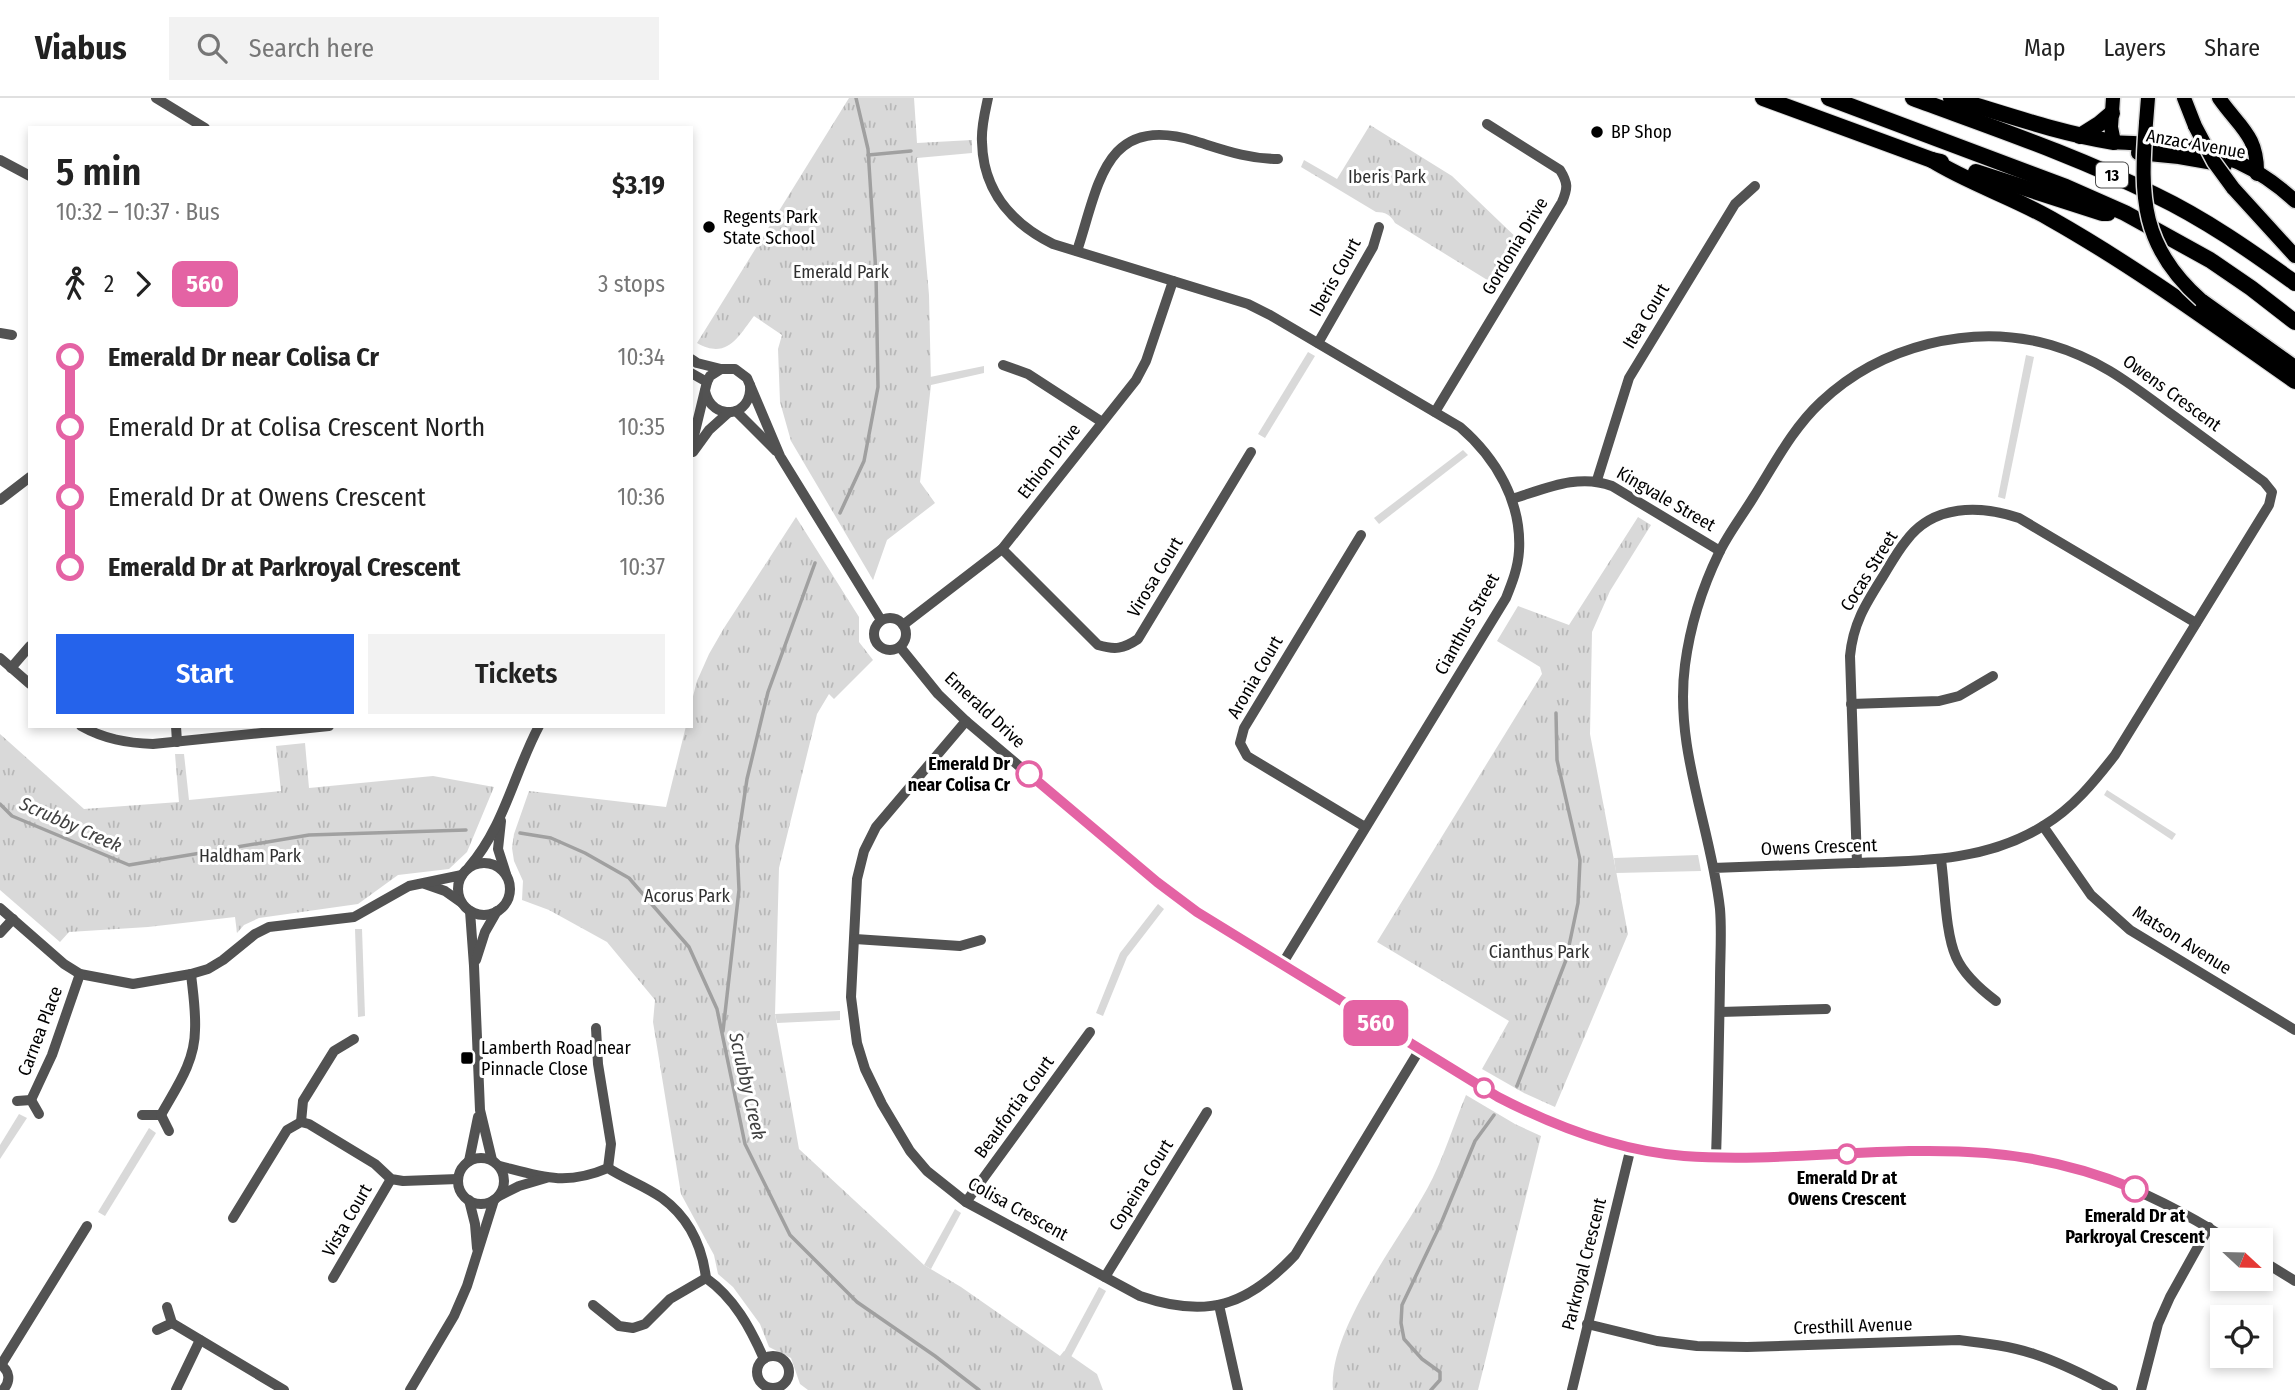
<!DOCTYPE html>
<html lang="en">
<head>
<meta charset="utf-8">
<style>
  body { margin:0; font-family:"Fira Sans Condensed",sans-serif; background:#f2f2f2; color:#222; height:100vh; display:flex; flex-direction:column; font-size:26px; white-space:nowrap }
  * { box-sizing:border-box; margin:0 }
  p { font-size:23px; color:#767676 }
  .icon { flex:none; width:38px; height:38px; fill:none; stroke:currentColor; stroke-width:2; stroke-linecap:round; stroke-linejoin:round }
  .map { position:relative; flex:1; overflow:hidden }
  .details { position:absolute; left:28px; top:28px; width:665px; height:602px; display:flex; flex-direction:column; background:#fff; border-radius:0px; box-shadow:0 4px 10px #0003 }
  .details>* { flex:none }
  .badge { padding:0 14px; border-radius:10px; font-size:24px; line-height:46px }
  .needle { width:46px; rotate:112deg }
  .tools { position:absolute; left:2210px; top:1130px; display:grid; gap:14px }
  .tools a { display:grid; place-items:center; width:63px; height:63px; border-radius:0px; background:#fff; box-shadow:0 4px 10px #0003; font-size:35px }
  .map>.badge { position:absolute; translate:-50% -50%; box-shadow:0 0 0 4px #fff }
  .legs { display:flex; align-items:center; gap:10px; height:77px; padding:0 28px; font-size:23px }
  .legs p { margin-inline-start:auto }
  .head { display:flex; align-items:center; justify-content:space-between; height:119px; padding:0 28px }
  h1 { font-size:38px; font-weight:600; line-height:52px }
  .action { display:flex; gap:14px; margin-top:auto; padding:14px 28px }
  .action a { flex:1; height:80px; border-radius:0px; background:#2563eb; color:#fff; font-size:28px; font-weight:600; line-height:80px; text-align:center }
  .action a+a { background:#f2f2f2; color:#222 }
  ul { padding:0 28px; list-style:none }
  li { display:flex; align-items:center; gap:24px; height:70px; font-size:26px }
  li i { display:grid; place-items:center; width:10px; height:100%; margin:0 9px; background:currentColor }
  li i::after { content:''; width:18px; height:18px; margin:-9px; border:5px solid; border-radius:50%; background:#fff }
  li p { margin-inline-start:auto }
  li:first-child i { background:linear-gradient(#0000 50%,currentColor 0) }
  li:last-child i { background:linear-gradient(currentColor 50%,#0000 0) }
  header { display:flex; align-items:center; gap:42px; box-sizing:border-box; height:98px; padding:0 35px; background:#fff; border-bottom:2px solid #e0e0e0 }
  header strong { font-size:33px }
  nav { display:flex; gap:38px; margin-inline-start:auto; font-size:24px }
  .search { width:490px; height:63px; background:#f2f2f2; display:flex; align-items:center; gap:18px; box-sizing:border-box; padding:0 24px; border-radius:0px; color:#767676; font-size:26px }
  .map>svg:first-child { display:block }
  .grass { fill:#d9d9d9 }
  .park { fill:url(#park-tufts) }
  .lines { fill:none; stroke-linecap:round; stroke-linejoin:round }
  .stream { stroke:#a0a0a0; stroke-width:3.5 }
  .major-casing { stroke:#dbdbdb; stroke-width:17 }
  .highway-casing { stroke:#dbdbdb; stroke-width:18 }
  .minor { stroke:#525252; stroke-width:10 }
  .major { stroke:#000; stroke-width:14 }
  .highway { stroke:#000; stroke-width:16 }
  .major-bridge-casing { stroke:#dbdbdb; stroke-width:17; stroke-linecap:butt }
  .major-bridge { stroke:#000; stroke-width:14 }
  .line-1-casing { stroke:#fff; stroke-width:16 }
  .line-1 { stroke:#e463a4; stroke-width:10 }
  .poi-dot { fill:#000; stroke:#fff; stroke-width:2.5 }
  .stop-1-dot { fill:#fff; stroke:#e463a4; stroke-width:3.5 }
  .labels { text-anchor:middle; stroke-width:6; stroke-linejoin:round; paint-order:stroke }
  .shield { fill:#fff; stroke:#4c4c4c; stroke-width:2 }
  .shield-label { font-size:16px; font-weight:bold; fill:#000 }
  .poi-label { font-size:18px; fill:#000; stroke:#fff; text-anchor:start }
  .street-label { font-size:18px; fill:#000; stroke:#fff }
  .park-label { font-size:18px; fill:#303030; stroke:#fff }
  .stop-label { font-size:18px; font-weight:bold; fill:#000; stroke:#fff }
  .water-label { font-size:19px; font-style:italic; fill:#414141; stroke:#fff }
</style>
</head>
<body>
<header>
<strong>Viabus</strong>
<div class="search"><svg class="icon" aria-label="search" viewBox="0 0 24 24"><circle cx="10" cy="10" r="6"/><path d="M15 15l6 6"/></svg>Search here</div>
<nav><a>Map</a><a>Layers</a><a>Share</a></nav>
</header>
<div class="map">
<svg width="2295" height="1292" viewBox="0 0 2295 1292">
  <defs>
    <pattern id="park-tufts" width="24" height="20" patternUnits="userSpaceOnUse" patternTransform="scale(1.75)"><rect width="24" height="20" fill="#d9d9d9"/><path d="M3 7l-1-3M5 7V3M7 7l1-3M15 17l-1-3M17 17v-4M19 17l1-3" fill="none" stroke="#b8b8b8"/></pattern>
  </defs>
  <rect width="100%" height="100%" fill="#fff"/>
  <g class="grass">
    <polygon points="1308,254 1315,258 1265,340 1258,336"/>
    <polygon points="2026,257 2034,259 2005,401 1998,399"/>
    <polygon points="984,268 984,275 931,287 930,279"/>
    <polygon points="1463,352 1468,357 1379,426 1374,420"/>
    <polygon points="2107,692 2176,736 2172,742 2104,697"/>
    <polygon points="1698,757 1701,773 1616,775 1614,760"/>
    <polygon points="1158,806 1164,811 1127,859 1103,918 1096,915 1120,855"/>
    <polygon points="355,831 362,831 365,918 358,919"/>
    <polygon points="840,913 840,922 777,925 775,916"/>
    <polygon points="19,1016 27,1020 0,1061 0,1047"/>
    <polygon points="149,1030 156,1035 105,1118 98,1114"/>
    <polygon points="955,1111 961,1115 931,1171 924,1167"/>
    <polygon points="1099,1189 1106,1193 1071,1259 1064,1254"/>
  </g>
  <g class="park">
    <path d="M849,0H914L917,45L972,42V55L917,60L929,197L931,287L920,384L935,405L887,442L873,482L791,343L780,304L778,251L782,237L754,218C738,239 727,262 697,245Z"/>
    <path d="M1370,27L1452,78L1523,146L1497,188L1395,125C1391,117 1385,114 1376,114L1301,69L1304,62L1337,81Z"/>
    <polygon points="796,419 859,519 859,544 873,562 834,601 829,596 817,616 779,770 775,916 799,1051 924,1167 961,1189 1060,1258 1064,1253 1097,1276 1103,1292 808,1292 800,1286 791,1260 769,1249 760,1226 733,1189 718,1176 714,1157 681,1096 653,924 655,902 607,844 549,812 522,802 523,783 514,763 512,750 514,736 529,693 666,709 686,628 691,628 691,606 697,583 709,556 724,530"/>
    <polygon points="1638,419 1651,427 1610,493 1592,534 1590,636 1628,836 1555,1009 1524,995 1482,971 1509,923 1377,844 1542,576 1540,569 1497,543 1518,508 1569,527"/>
    <polygon points="0,636 84,711 179,704 175,656 184,656 189,702 281,693 276,648 305,645 309,690 433,678 494,689 467,754 449,771 398,777 358,806 259,820 244,827 237,835 235,819 148,829 69,834 60,844 0,792"/>
    <path d="M1466,997L1515,1026L1541,1038L1478,1292H1333C1328,1233 1398,1144 1427,1091C1443,1062 1453,1028 1466,997Z"/>
  </g>
  <g class="lines">
    <g class="stream">
      <polyline points="868,57 911,53"/>
      <polyline points="840,415 864,363 878,289 876,176 868,51 856,0"/>
      <polyline points="0,706 12,718 129,767 309,737 466,732"/>
      <polyline points="520,735 551,740 585,755 629,780 689,849 717,911 745,1046 790,1137 857,1204 935,1258 979,1292"/>
      <polyline points="723,933 739,792 737,748 747,681 768,594 815,465"/>
      <polyline points="1517,988 1566,862 1578,805 1580,762 1557,662 1556,615"/>
      <polyline points="1431,1292 1440,1282 1440,1274 1422,1261 1404,1241 1401,1225 1402,1207 1442,1123 1475,1043 1494,1017"/>
    </g>
    <g class="major-casing">
      <g id="major">
        <polyline points="2113,0 2111,29 2114,44"/>
        <polyline points="2184,0 2195,28"/>
        <path d="M2219,0C2239,29 2258,37 2257,76"/>
        <polyline points="2146,25 2148,0"/>
        <path d="M2114,44C2136,46 2158,45 2179,48C2223,53 2263,73 2295,103"/>
        <polyline points="2138,55 2179,59 2225,67"/>
        <polyline points="2233,90 2295,158"/>
        <polyline points="2201,202 2295,269"/>
      </g>
    </g>
    <g class="highway-casing">
      <g id="highway">
        <polyline points="1763,0 1932,62 1941,64"/>
        <polyline points="1829,0 2066,89 2125,115 2210,162 2251,190 2295,224"/>
        <path d="M1913,0C1994,30 2077,58 2155,97C2205,121 2251,153 2295,185"/>
        <path d="M1951,0C2005,16 2058,35 2114,44"/>
        <polyline points="2080,38 2099,26 2112,15"/>
        <path d="M1932,62C1969,85 2013,99 2051,121C2136,169 2215,227 2295,283"/>
        <polyline points="1976,74 2102,115 2108,115"/>
      </g>
    </g>
    <g class="minor">
      <polyline points="156,0 205,30"/>
      <path d="M988,0C985,14 981,29 982,44C983,93 1011,125 1053,146L1248,206L1270,217L1460,329C1496,360 1522,404 1519,453C1518,470 1512,485 1506,500L1281,868"/>
      <polyline points="0,62 30,78"/>
      <path d="M1077,153C1099,87 1104,15 1195,43C1224,52 1248,61 1278,61"/>
      <polyline points="0,235 12,237"/>
      <polyline points="1318,245 1373,149 1379,129"/>
      <polyline points="691,261 697,265 721,271 735,271 747,280 780,358 881,522"/>
      <polyline points="1003,267 1028,276 1102,324"/>
      <polyline points="691,275 707,284"/>
      <path d="M705,293C712,325 753,319 750,287"/>
      <polyline points="736,313 776,353"/>
      <path d="M1435,314L1562,104C1568,90 1568,85 1560,72L1487,26"/>
      <polyline points="691,350 707,284 710,278 721,271"/>
      <polyline points="693,354 709,332 729,314"/>
      <polyline points="1597,382 1629,280 1735,106 1755,88"/>
      <path d="M1512,401C1545,391 1578,375 1612,388L1720,453"/>
      <polyline points="0,402 30,379"/>
      <polyline points="1361,437 1244,630 1240,645 1247,658 1365,729"/>
      <path d="M1002,451L1098,547C1115,552 1123,551 1138,541L1251,354"/>
      <circle cx="890" cy="536" r="16"/>
      <polyline points="903,527 1002,451 1136,282 1146,263 1173,183"/>
      <path d="M900,549L938,596L966,623L1144,774L1197,814L1281,868L1498,999C1568,1036 1637,1056 1716,1059L1961,1054C2065,1057 2143,1088 2230,1143"/>
      <polyline points="0,560 30,586"/>
      <polyline points="11,570 30,548"/>
      <polyline points="1851,606 1939,603 1959,598 1993,578"/>
      <path d="M966,623L876,729L864,753L857,781L851,899L857,945L865,971L882,1006L910,1053L927,1073L966,1104L1140,1198C1207,1221 1247,1208 1295,1157L1420,951"/>
      <path d="M81,628C104,641 127,645 153,646L329,628"/>
      <polyline points="176,628 177,644"/>
      <polyline points="501,723 498,751 506,776"/>
      <polyline points="2043,728 2091,797 2130,832 2295,932"/>
      <path d="M1941,762C1945,789 1945,834 1956,859C1964,877 1980,891 1996,903"/>
      <path d="M1857,765L1850,558C1853,526 1865,507 1882,480C1890,467 1897,454 1906,443C1933,406 1980,407 2019,420L2196,525"/>
      <circle cx="484" cy="791" r="26"/>
      <path d="M469,769C504,729 514,675 539,628"/>
      <path d="M1714,770C1760,768 1806,767 1853,765C1919,763 1985,764 2043,728C2073,710 2094,684 2115,657L2269,407L2272,394L2264,384C2234,362 2204,340 2174,318C2133,288 2102,262 2051,247C1972,224 1880,248 1821,304C1792,331 1774,367 1753,400C1742,418 1728,436 1719,455C1702,490 1690,529 1685,567C1674,651 1711,729 1720,811C1722,835 1720,860 1720,883C1719,942 1718,1001 1716,1059"/>
      <polyline points="425,786 445,793 462,805"/>
      <polyline points="0,810 64,866 80,876 133,886 191,876 208,871 223,862 255,836 269,829 354,819 409,788 462,777"/>
      <polyline points="470,813 474,868 480,1012 492,1062"/>
      <polyline points="0,835 13,821"/>
      <polyline points="855,841 960,848 981,842"/>
      <polyline points="476,862 485,834 497,813"/>
      <polyline points="1720,914 1826,911"/>
      <polyline points="596,930 598,966 611,1046 608,1070"/>
      <polyline points="31,1002 52,957 80,876"/>
      <polyline points="17,1003 31,1002 39,1016"/>
      <polyline points="142,1017 161,1017 169,1033"/>
      <path d="M161,1017C176,990 195,964 195,932C196,913 193,895 191,876"/>
      <polyline points="301,1024 303,1003 334,953 354,941"/>
      <circle cx="481" cy="1083" r="23"/>
      <polyline points="469,1063 478,1019"/>
      <path d="M500,1068C542,1079 566,1088 608,1070C625,1081 645,1088 662,1100C688,1119 702,1148 706,1180C734,1200 750,1229 764,1261"/>
      <polyline points="499,1098 519,1088 546,1080"/>
      <polyline points="469,1102 475,1126 477,1150"/>
      <polyline points="966,1104 1090,934"/>
      <polyline points="233,1120 287,1032 301,1024 309,1026 375,1066 391,1081 403,1083 458,1081"/>
      <polyline points="2261,1162 2295,1183"/>
      <polyline points="1105,1179 1207,1014"/>
      <polyline points="333,1180 391,1081"/>
      <polyline points="593,1207 619,1228 633,1230 645,1226 670,1201 706,1180"/>
      <polyline points="1219,1207 1238,1292"/>
      <polyline points="172,1225 284,1292"/>
      <path d="M1587,1226L1657,1243L1697,1248L1747,1249L1959,1242C1984,1245 2010,1248 2034,1256C2062,1265 2087,1278 2113,1292"/>
      <polyline points="157,1232 172,1225 167,1209"/>
      <circle cx="773" cy="1274" r="16"/>
      <path d="M0,1266C10,1273 11,1283 3,1292"/>
      <polyline points="1,1267 87,1128"/>
      <polyline points="176,1292 200,1242"/>
      <polyline points="410,1292 454,1218 467,1188 494,1102"/>
      <polyline points="1572,1292 1631,1049"/>
      <polyline points="2141,1292 2158,1226 2170,1199 2209,1129"/>
    </g>
    <use href="#major" class="major"/>
    <use href="#highway" class="highway"/>
    <g class="major-bridge-casing">
      <g id="major-bridge">
        <path d="M2146,25C2140,99 2141,149 2201,202"/>
        <polyline points="2195,28 2214,64 2233,90"/>
      </g>
    </g>
    <use href="#major-bridge" class="major-bridge"/>
  </g>
  <g class="lines">
    <g class="line-1-casing">
      <path id="line-1" d="M1029,676L1157,784L1197,814L1498,999C1556,1029 1619,1053 1684,1058C1784,1065 1886,1047 1986,1055C2037,1059 2087,1071 2135,1091"/>
    </g>
    <use href="#line-1" class="line-1"/>
  </g>
  <g class="poi-dot">
    <circle cx="1597" cy="34" r="7"/>
    <circle cx="709" cy="129" r="7"/>
    <rect x="460" y="953" width="14" height="14" rx="3.5"/>
  </g>
  <g class="stop-1-dot">
    <circle cx="1029" cy="676" r="12"/>
    <circle cx="1484" cy="990" r="9"/>
    <circle cx="1847" cy="1056" r="9"/>
    <circle cx="2135" cy="1091" r="12"/>
  </g>
  <g class="labels">
    <rect class="shield" x="2096" y="64.5" width="32" height="25" rx="5"/>
    <g class="shield-label">
      <text x="2112" y="83">13</text>
    </g>
    <g class="poi-label">
      <text x="1611" y="40">BP Shop</text>
      <text x="723" y="125">Regents Park<tspan x="723" dy="21">State School</tspan></text>
      <text x="481" y="956">Lamberth Road near<tspan x="481" dy="21">Pinnacle Close</tspan></text>
    </g>
    <g class="street-label">
      <text transform="translate(2196 46) rotate(10)" y="6">Anzac Avenue</text>
      <text transform="translate(1515 148) rotate(-59)" y="6">Gordonia Drive</text>
      <text transform="translate(1335 179) rotate(-61)" y="6">Iberis Court</text>
      <text transform="translate(1646 218) rotate(-59)" y="6">Itea Court</text>
      <text transform="translate(2172 295) rotate(36)" y="6">Owens Crescent</text>
      <text transform="translate(1049 363) rotate(-52)" y="6">Ethion Drive</text>
      <text transform="translate(1666 401) rotate(30)" y="6">Kingvale Street</text>
      <text transform="translate(1869 473) rotate(-58)" y="6">Cocas Street</text>
      <text transform="translate(1155 479) rotate(-59)" y="6">Virosa Court</text>
      <text transform="translate(1467 526) rotate(-61)" y="6">Cianthus Street</text>
      <text transform="translate(1255 579) rotate(-60)" y="6">Aronia Court</text>
      <text transform="translate(985 612) rotate(43)" y="6">Emerald Drive</text>
      <text transform="translate(1819 749) rotate(-2)" y="6">Owens Crescent</text>
      <text transform="translate(2182 842) rotate(32)" y="6">Matson Avenue</text>
      <text transform="translate(40 933) rotate(-69)" y="6">Carnea Place</text>
      <text transform="translate(1014 1009) rotate(-54)" y="6">Beaufortia Court</text>
      <text transform="translate(1141 1087) rotate(-58)" y="6">Copeina Court</text>
      <text transform="translate(1018 1111) rotate(29)" y="6">Colisa Crescent</text>
      <text transform="translate(347 1122) rotate(-60)" y="6">Vista Court</text>
      <text transform="translate(1584 1166) rotate(-76)" y="6">Parkroyal Crescent</text>
      <text transform="translate(1853 1228) rotate(-2)" y="6">Cresthill Avenue</text>
    </g>
    <g class="park-label">
      <text x="1387" y="85">Iberis Park</text>
      <text x="841" y="180">Emerald Park</text>
      <text x="250" y="764">Haldham Park</text>
      <text x="687" y="804">Acorus Park</text>
      <text x="1539" y="860">Cianthus Park</text>
    </g>
    <g class="stop-label">
      <text x="1010" y="672" text-anchor="end">Emerald Dr<tspan x="1010" dy="21">near Colisa Cr</tspan></text>
      <text x="1847" y="1086">Emerald Dr at<tspan x="1847" dy="21">Owens Crescent</tspan></text>
      <text x="2135" y="1124">Emerald Dr at<tspan x="2135" dy="21">Parkroyal Crescent</tspan></text>
    </g>
    <g class="water-label">
      <text transform="translate(71 726) rotate(24)" y="7">Scrubby Creek</text>
      <text transform="translate(748 988) rotate(77)" y="7">Scrubby Creek</text>
    </g>
  </g>
</svg>
<div class="tools">
<a><svg class="needle" viewBox="-14 -14 28 28"><path d="M0-13l5 13h-10z" fill="#e53935"/><path d="M0 13l5-13h-10z" fill="#767676"/></svg></a>
<a><svg class="icon" aria-label="locate" viewBox="0 0 24 24"><circle cx="12" cy="12" r="6"/><path d="M12 2v4M12 18v4M2 12h4M18 12h4"/></svg></a>
</div>
<b class="badge" style="left:1376px;top:925px;background:#e463a4;color:#fff">560</b>
<section class="details">
<div class="head"><div><h1>5 min</h1><p>10:32 – 10:37 · Bus</p></div><b>$3.19</b></div>
<div class="legs"><svg class="icon" aria-label="walk" viewBox="0 0 24 24"><circle cx="13" cy="4" r="2"/><path d="M13 8l-2 6 4 7M11 14l-3 7M7 12l3-4h3l4 4"/></svg>2<svg class="icon" aria-label="forward" viewBox="0 0 24 24"><path d="M9 5l7 7-7 7"/></svg><b class="badge" style="background:#e463a4;color:#fff">560</b><p>3 stops</p></div>
<ul>
<li><i style="color:#e463a4"></i><b>Emerald Dr near Colisa Cr</b><p>10:34</p></li>
<li><i style="color:#e463a4"></i><span>Emerald Dr at Colisa Crescent North</span><p>10:35</p></li>
<li><i style="color:#e463a4"></i><span>Emerald Dr at Owens Crescent</span><p>10:36</p></li>
<li><i style="color:#e463a4"></i><b>Emerald Dr at Parkroyal Crescent</b><p>10:37</p></li>
</ul>
<div class="action"><a>Start</a><a>Tickets</a></div>
</section>
</div>
</body>
</html>
